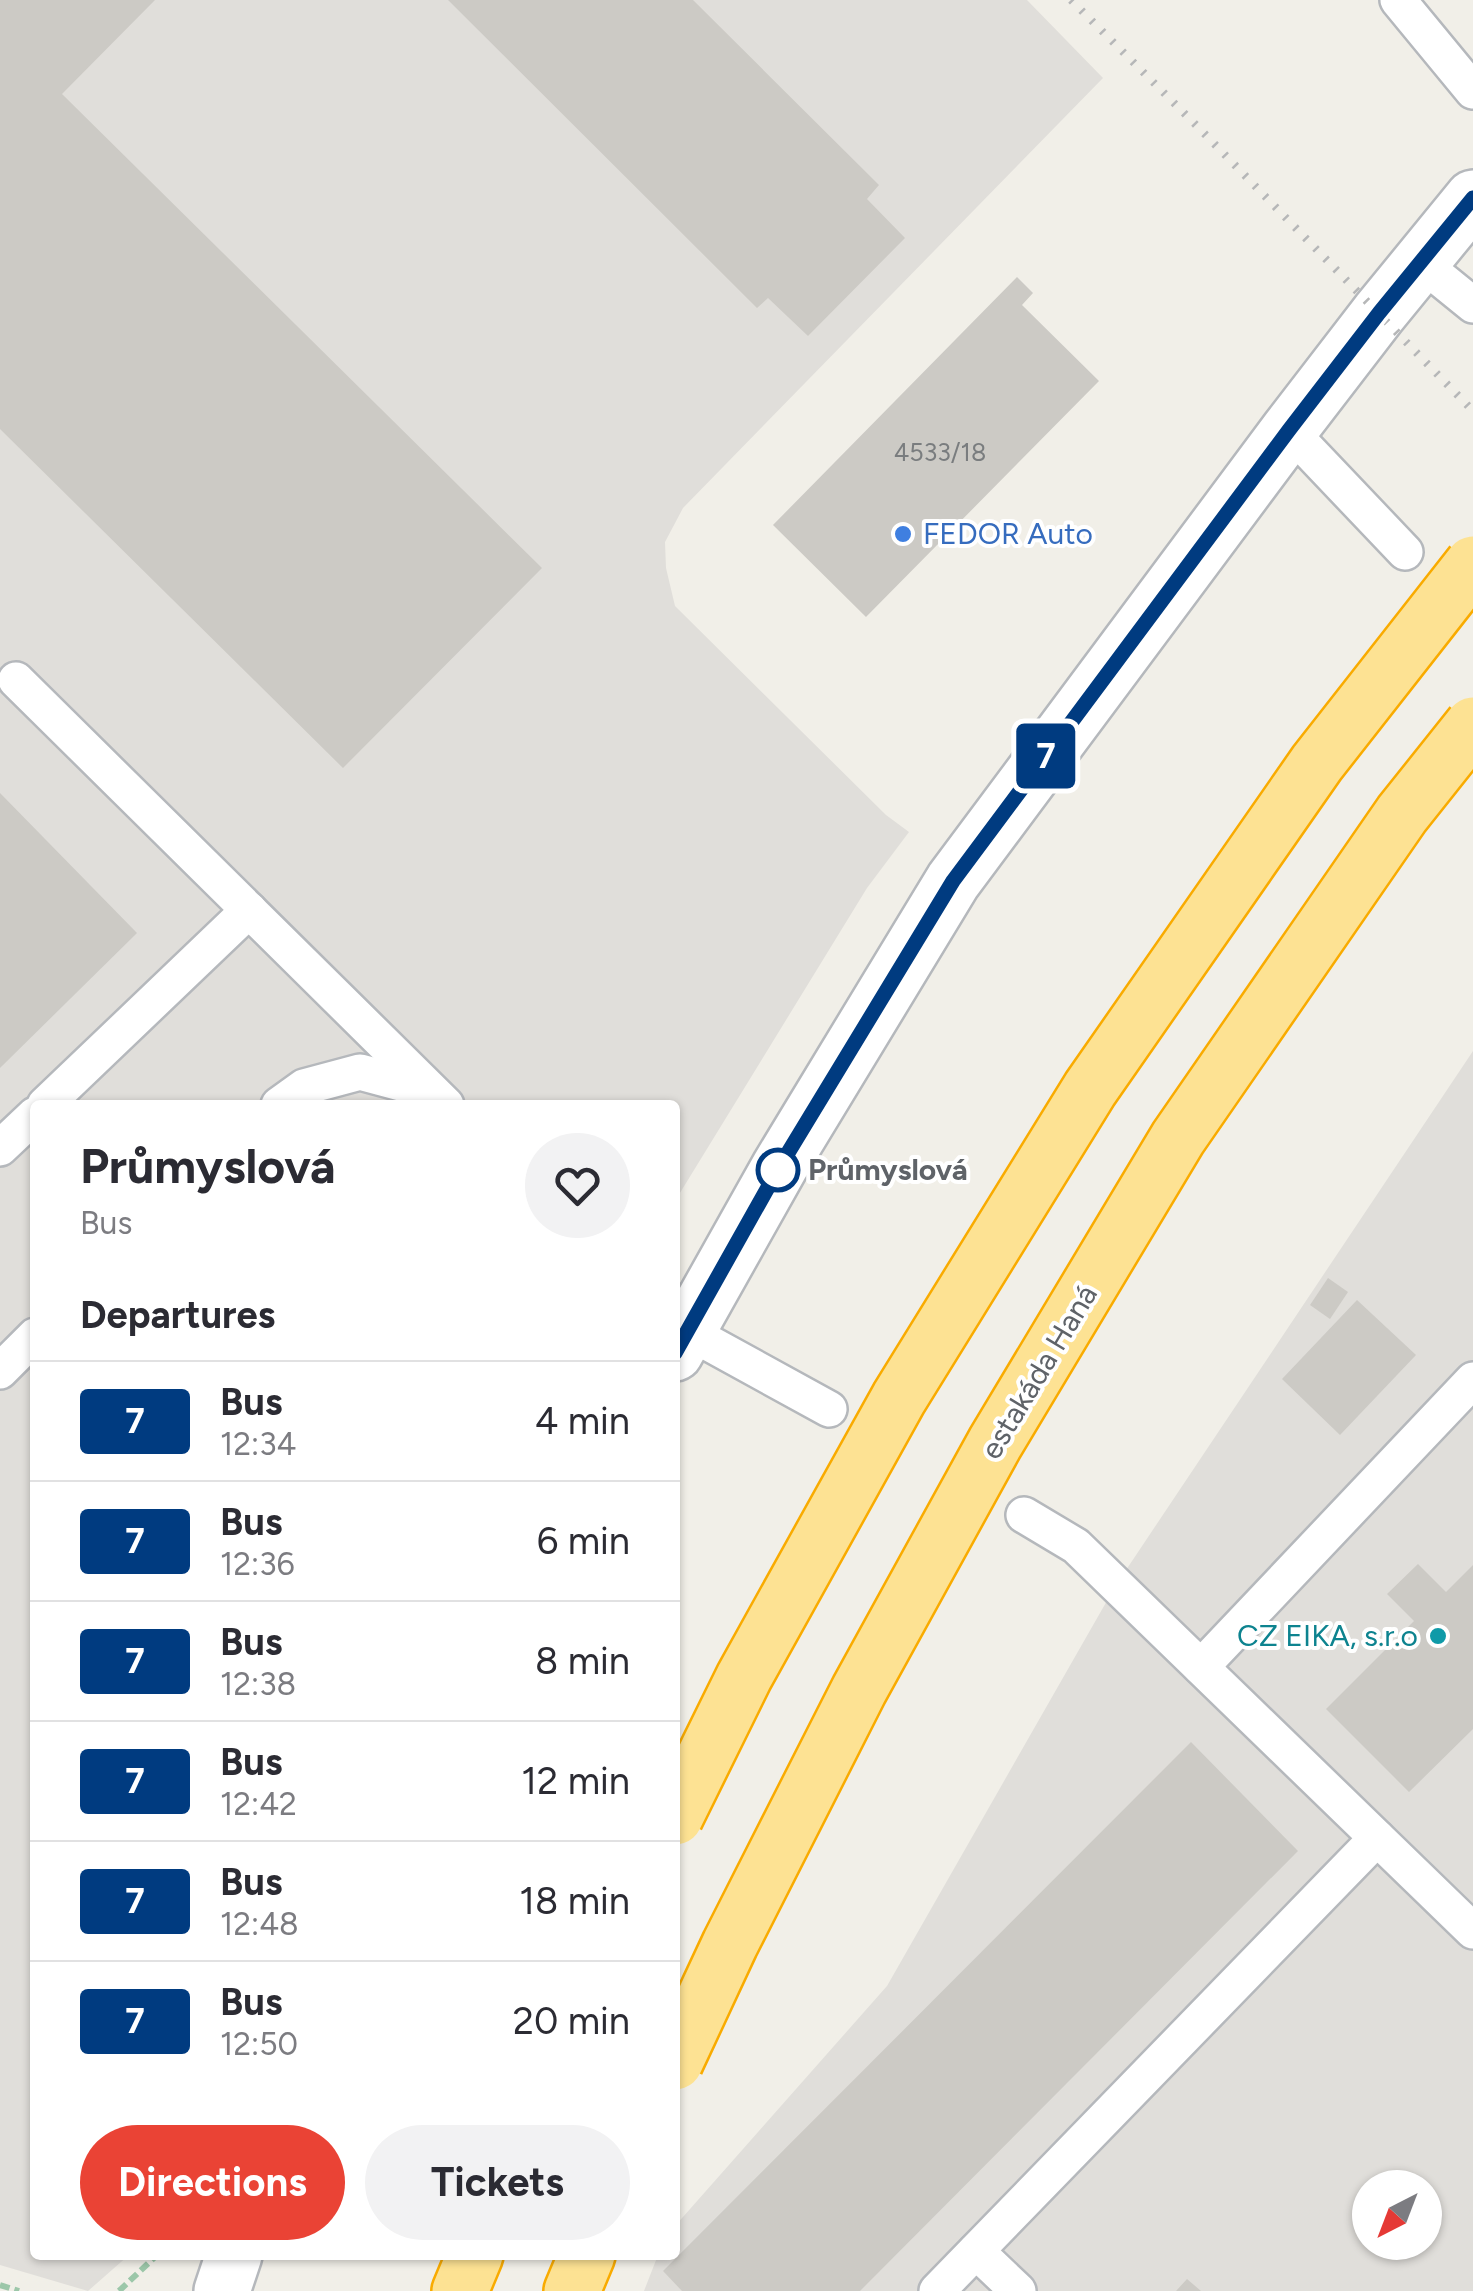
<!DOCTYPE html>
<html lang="en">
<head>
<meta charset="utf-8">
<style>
  body { margin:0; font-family:Figtree,sans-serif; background:#f2f2f3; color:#2b2b33; height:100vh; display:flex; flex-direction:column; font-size:38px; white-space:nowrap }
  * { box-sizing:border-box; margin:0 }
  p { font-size:32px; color:#7c7c81 }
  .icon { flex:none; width:55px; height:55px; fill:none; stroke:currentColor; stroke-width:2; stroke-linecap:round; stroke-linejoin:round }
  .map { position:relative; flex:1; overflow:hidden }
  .panel { position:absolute; left:30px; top:1100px; width:650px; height:1160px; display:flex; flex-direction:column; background:#fff; border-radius:10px; box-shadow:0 2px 8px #0004 }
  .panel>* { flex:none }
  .badge { padding:0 20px; border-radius:8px; font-size:35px; line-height:65px }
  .needle { width:65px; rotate:222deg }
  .buttons { position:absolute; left:1352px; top:2170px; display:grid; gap:20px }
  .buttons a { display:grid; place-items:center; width:90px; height:90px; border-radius:50%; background:#fff; box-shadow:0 2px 8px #0004; font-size:50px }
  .map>.badge { position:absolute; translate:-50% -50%; box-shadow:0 0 0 5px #fff }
  h2 { padding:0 50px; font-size:38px; line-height:90px }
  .round { display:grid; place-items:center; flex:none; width:105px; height:105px; border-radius:52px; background:#f2f2f3 }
  .head { display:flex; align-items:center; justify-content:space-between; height:170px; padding:0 50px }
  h1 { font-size:48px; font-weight:700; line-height:75px }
  .button { display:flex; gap:20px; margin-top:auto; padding:20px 50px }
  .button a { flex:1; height:115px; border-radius:60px; background:#ea4335; color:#fff; font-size:40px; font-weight:700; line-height:115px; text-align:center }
  .button a+a { background:#f2f2f3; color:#2b2b33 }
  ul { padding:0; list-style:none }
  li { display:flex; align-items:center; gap:30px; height:120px; padding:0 50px; border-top:2px solid #e1e1e2 }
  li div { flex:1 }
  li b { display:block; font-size:38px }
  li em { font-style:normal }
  li .badge { min-width:110px; font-weight:700; text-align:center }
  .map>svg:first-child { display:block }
  .industrial { fill:#e0deda; fill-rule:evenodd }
  .building { fill:#cccac5 }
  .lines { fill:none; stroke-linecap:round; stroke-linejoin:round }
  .service-casing { stroke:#b5b8bc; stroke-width:40 }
  .minor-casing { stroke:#b5b8bc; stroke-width:60 }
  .motorway-casing { stroke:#f9ab00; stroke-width:60 }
  .path { stroke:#9cc7a9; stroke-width:6; stroke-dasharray:10 5; stroke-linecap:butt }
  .service { stroke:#fff; stroke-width:35 }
  .minor { stroke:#fff; stroke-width:55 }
  .motorway { stroke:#fde293; stroke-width:55 }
  .rail { stroke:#b6b7b8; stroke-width:8; stroke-dasharray:2.5 12; stroke-linecap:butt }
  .motorway-bridge-casing { stroke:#f9ab00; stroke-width:60; stroke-linecap:butt }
  .motorway-bridge { stroke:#fde293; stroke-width:55 }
  .line-casing { stroke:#fff; stroke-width:22 }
  .line { stroke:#003b80; stroke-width:15 }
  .shop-dot { fill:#3f7fe0; stroke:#fff; stroke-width:4 }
  .stop-dot { fill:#fff; stroke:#003b80; stroke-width:5 }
  .culture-dot { fill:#0f9aa8; stroke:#fff; stroke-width:4 }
  .labels { text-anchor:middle; stroke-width:8; stroke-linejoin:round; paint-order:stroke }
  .number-label { font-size:25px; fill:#7a7d7f }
  .shop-label { font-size:30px; fill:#366cbe; stroke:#fff; text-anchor:start }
  .stop-label { font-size:30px; font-weight:bold; fill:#5f6368; stroke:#fff; text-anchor:start }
  .street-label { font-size:30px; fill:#5f6368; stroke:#fff }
  .culture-label { font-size:30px; fill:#0d838f; stroke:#fff; text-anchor:end }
</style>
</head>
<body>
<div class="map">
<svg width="1473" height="2291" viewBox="0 0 1473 2291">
  <rect width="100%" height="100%" fill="#f1efe8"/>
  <g class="industrial">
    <polygon points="0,0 1027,0 1103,78 683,508 665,542 666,568 675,606 886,815 909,832 867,888 675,1201 675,1105 35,1105 35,2255 129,2255 88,2291 0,2265"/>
    <path d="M1473,1051V2291H644L658,2255H675V2226L887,1986L1116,1585ZM1370,2188H1425V2242H1370Z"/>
  </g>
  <g class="building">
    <polygon points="0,0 155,0 62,94 542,568 343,768 0,429"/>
    <polygon points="448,0 693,0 879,185 867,199 905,238 808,336 768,298 757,308"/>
    <polygon points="1017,277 1033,293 1022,305 1099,381 866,617 773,525"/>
    <polygon points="0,793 137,933 0,1068"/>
    <polygon points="1328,1278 1348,1292 1330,1319 1310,1305"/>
    <polygon points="1357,1300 1416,1355 1340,1435 1282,1379"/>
    <polygon points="1418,1564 1446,1592 1473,1565 1473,1729 1409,1792 1326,1709 1414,1621 1387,1594"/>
    <polygon points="1191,1742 1298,1851 860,2291 682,2291 663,2271"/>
    <polygon points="1187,2279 1201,2291 1176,2291"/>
  </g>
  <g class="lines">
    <g class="service-casing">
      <g id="service">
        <polyline points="1398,0 1473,91"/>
        <polyline points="1420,262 1473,305"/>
        <polyline points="1289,430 1405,552"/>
        <polyline points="16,680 446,1105"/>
        <polyline points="45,1105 249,910"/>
        <polyline points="279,1105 304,1087 360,1072 427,1090"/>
        <polyline points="0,1148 35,1115"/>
        <polyline points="675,1321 687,1331 829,1409"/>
        <polyline points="0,1371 35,1336"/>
        <polyline points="1024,1515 1076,1546 1473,1931"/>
        <polyline points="1201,1667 1473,1380"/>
        <polyline points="976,2251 1018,2291"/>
        <polyline points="937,2291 1377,1838"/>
      </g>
    </g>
    <g class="minor-casing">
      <g id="minor">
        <polyline points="675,1353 780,1166 953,881 1289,430 1379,313 1473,198"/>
        <polyline points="222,2291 234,2255"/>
      </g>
    </g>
    <g class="motorway-casing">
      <g id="motorway">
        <polyline points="460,2291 475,2255"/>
        <polyline points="572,2291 587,2255"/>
      </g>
    </g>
    <g class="path">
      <polyline points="0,2285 19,2291"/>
      <polyline points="119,2291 157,2255"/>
    </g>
    <use href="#service" class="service"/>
    <use href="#minor" class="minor"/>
    <use href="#motorway" class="motorway"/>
    <polyline class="rail" points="1071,0 1197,126 1473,411"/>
    <g class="motorway-bridge-casing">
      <g id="motorway-bridge">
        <polyline points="675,1817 744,1677 899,1398 1090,1089 1317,763 1473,564"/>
        <polyline points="675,2062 730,1944 859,1690 995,1443 1178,1138 1402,814 1473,725"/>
      </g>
    </g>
    <use href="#motorway-bridge" class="motorway-bridge"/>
  </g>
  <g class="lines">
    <g class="line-casing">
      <polyline id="line" points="675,1353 780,1166 953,881 1289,430 1379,313 1473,198"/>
    </g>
    <use href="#line" class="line"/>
  </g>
  <circle class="shop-dot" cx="903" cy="534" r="10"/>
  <circle class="stop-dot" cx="778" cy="1170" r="20"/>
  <circle class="culture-dot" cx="1438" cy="1636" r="10"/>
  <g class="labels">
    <g class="number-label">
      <text x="940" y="461">4533/18</text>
    </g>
    <g class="shop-label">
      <text x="923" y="544">FEDOR Auto</text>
    </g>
    <g class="stop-label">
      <text x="808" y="1180">Průmyslová</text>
    </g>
    <g class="street-label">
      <text transform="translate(1039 1372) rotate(-59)" y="10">estakáda Haná</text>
    </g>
    <g class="culture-label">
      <text x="1418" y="1646">CZ EIKA, s.r.o</text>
    </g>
  </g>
</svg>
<div class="buttons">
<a><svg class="needle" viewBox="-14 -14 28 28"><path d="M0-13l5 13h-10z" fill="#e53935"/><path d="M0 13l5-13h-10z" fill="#7c7c81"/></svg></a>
</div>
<b class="badge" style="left:1046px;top:756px;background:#003b80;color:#fff">7</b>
<section class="panel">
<div class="head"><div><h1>Průmyslová</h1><p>Bus</p></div><a class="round"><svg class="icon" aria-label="heart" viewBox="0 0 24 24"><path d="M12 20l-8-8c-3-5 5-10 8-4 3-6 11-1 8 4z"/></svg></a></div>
<h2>Departures</h2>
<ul>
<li><span class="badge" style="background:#003b80;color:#fff">7</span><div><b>Bus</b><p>12:34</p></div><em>4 min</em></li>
<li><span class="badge" style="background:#003b80;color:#fff">7</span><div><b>Bus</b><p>12:36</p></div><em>6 min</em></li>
<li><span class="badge" style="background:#003b80;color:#fff">7</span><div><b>Bus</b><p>12:38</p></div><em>8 min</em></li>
<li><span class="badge" style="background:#003b80;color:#fff">7</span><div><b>Bus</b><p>12:42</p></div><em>12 min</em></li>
<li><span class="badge" style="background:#003b80;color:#fff">7</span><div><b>Bus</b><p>12:48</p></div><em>18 min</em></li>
<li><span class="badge" style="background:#003b80;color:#fff">7</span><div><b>Bus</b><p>12:50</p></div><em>20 min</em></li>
</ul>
<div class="button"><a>Directions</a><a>Tickets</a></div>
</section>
</div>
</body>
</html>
